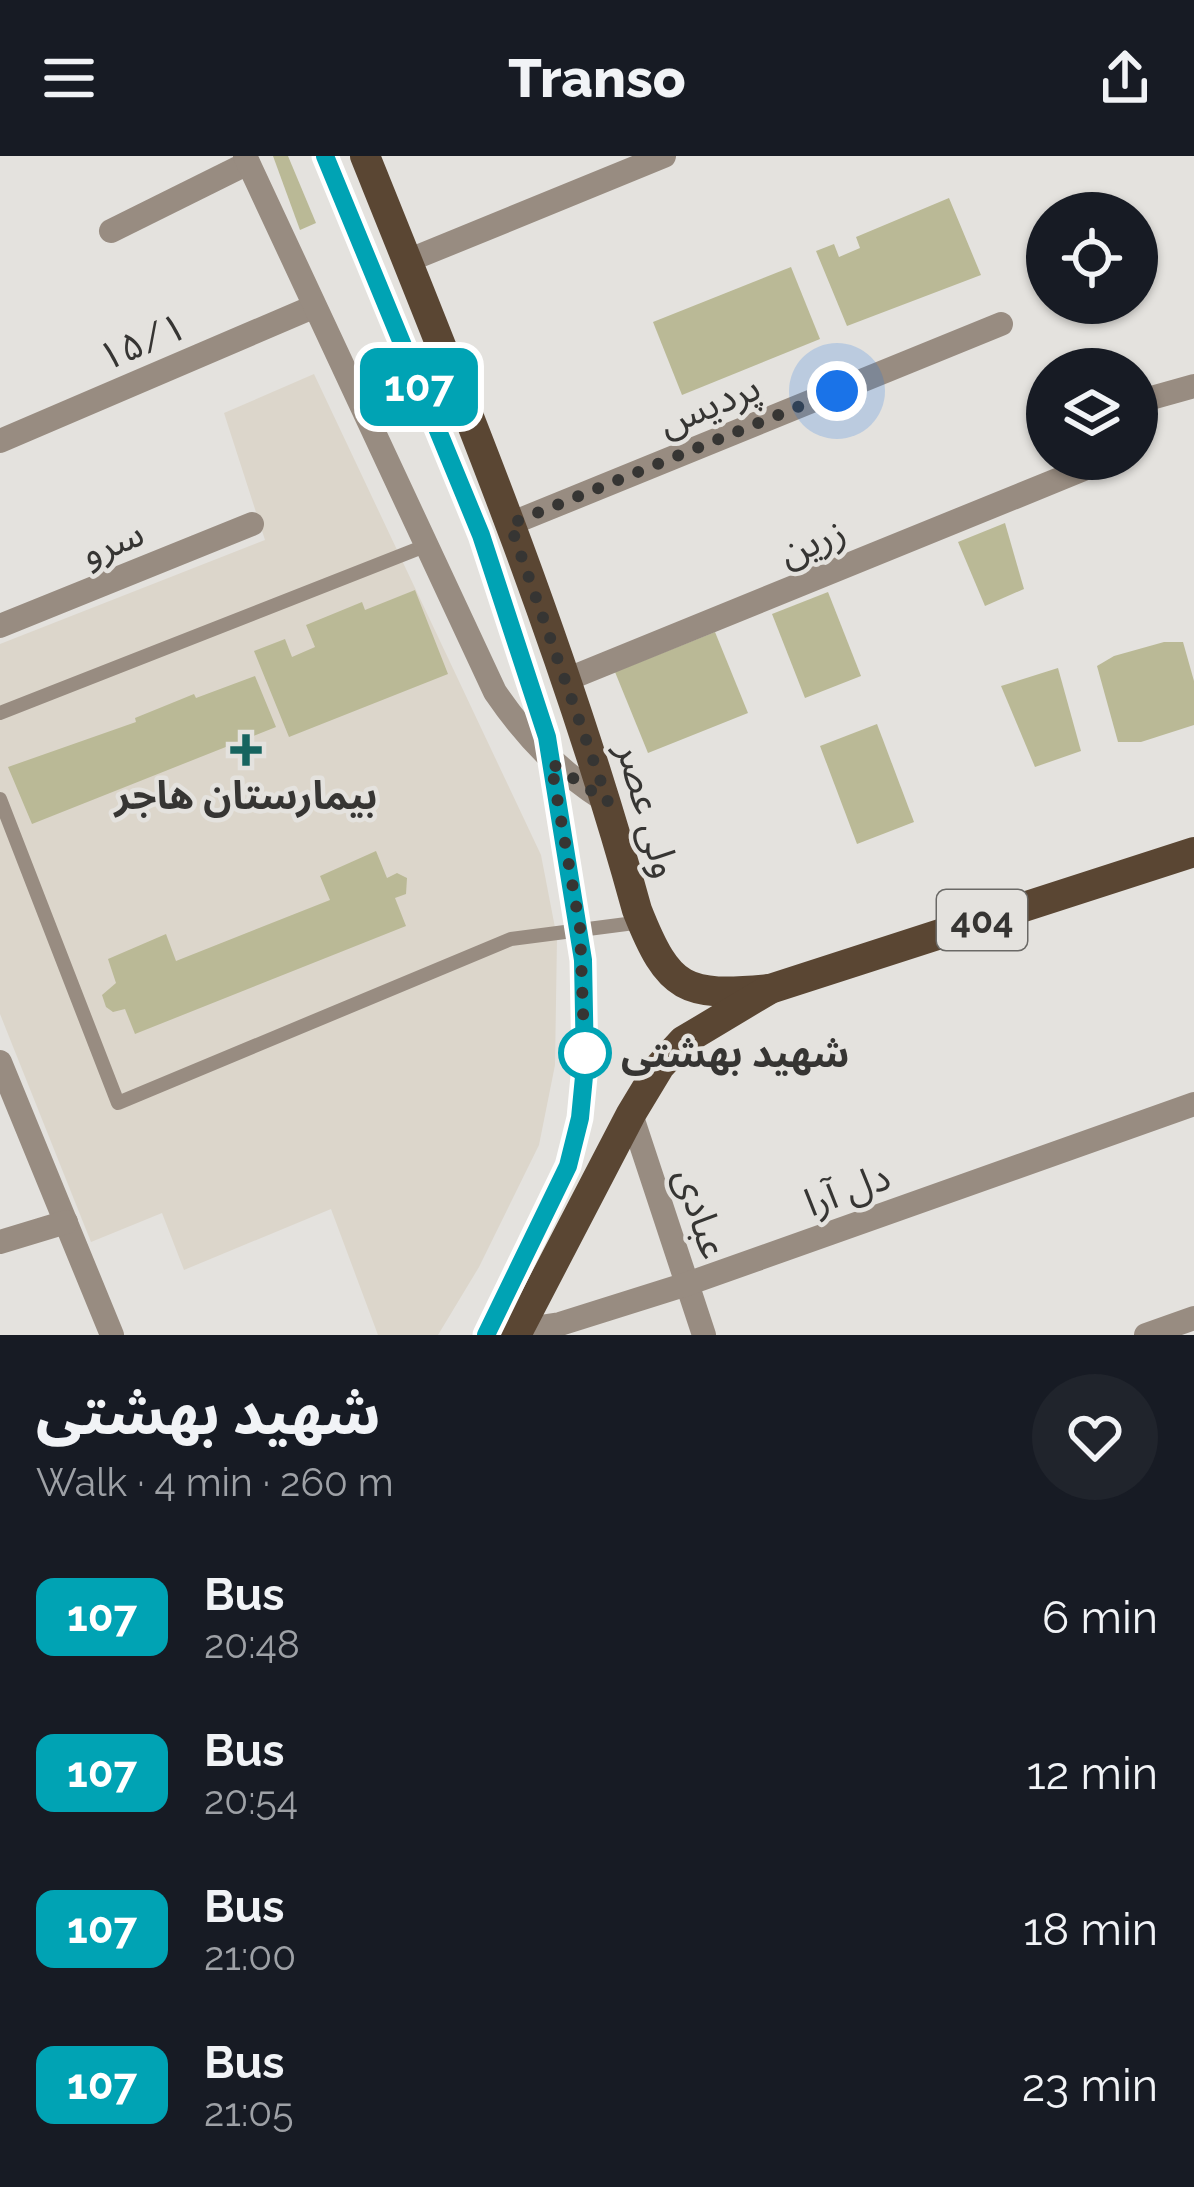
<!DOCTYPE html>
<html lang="en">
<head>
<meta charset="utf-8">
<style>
  body { margin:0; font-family:Raleway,"Noto Sans Arabic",sans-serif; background:#20242c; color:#f1f3f6; height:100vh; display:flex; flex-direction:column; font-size:45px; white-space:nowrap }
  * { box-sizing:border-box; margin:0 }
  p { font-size:39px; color:#9ea1a6 }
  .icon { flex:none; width:66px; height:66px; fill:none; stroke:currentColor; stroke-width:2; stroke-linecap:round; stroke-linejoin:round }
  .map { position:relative; height:1179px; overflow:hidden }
  .sheet { display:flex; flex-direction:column; background:#171b24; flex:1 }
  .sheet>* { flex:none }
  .badge { padding:0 24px; border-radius:18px; font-size:42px; line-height:78px }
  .controls { position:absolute; left:1026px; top:36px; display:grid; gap:24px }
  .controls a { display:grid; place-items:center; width:132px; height:132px; border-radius:50%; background:#171b24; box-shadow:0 3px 9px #0004; font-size:60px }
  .you { position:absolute; width:60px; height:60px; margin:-30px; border:9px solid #fff; border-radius:50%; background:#1a73e8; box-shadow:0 0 0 18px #1a73e833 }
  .map>.badge { position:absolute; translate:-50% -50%; box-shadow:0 0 0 6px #fff }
  .round { display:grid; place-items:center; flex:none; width:126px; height:126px; border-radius:63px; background:#20242c }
  .overview { display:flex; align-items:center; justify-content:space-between; height:204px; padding:0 36px }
  h1 { font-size:57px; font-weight:800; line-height:90px }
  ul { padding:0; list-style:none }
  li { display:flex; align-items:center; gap:36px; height:156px; padding:0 36px }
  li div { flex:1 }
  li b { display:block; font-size:45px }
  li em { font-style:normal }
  li .badge { min-width:132px; font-weight:700; text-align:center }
  header { display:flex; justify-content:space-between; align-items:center; height:156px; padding:0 36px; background:#171b24; font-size:54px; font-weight:800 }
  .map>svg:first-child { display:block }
  .built { fill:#dcd6cb }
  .building { fill:#bab996 }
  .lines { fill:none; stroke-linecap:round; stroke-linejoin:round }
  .service { stroke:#988c81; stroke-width:14 }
  .minor { stroke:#988c81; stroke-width:24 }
  .tertiary { stroke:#988c81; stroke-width:24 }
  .primary { stroke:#5a4633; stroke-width:30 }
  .line-casing { stroke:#fff; stroke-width:27 }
  .line { stroke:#00a3b4; stroke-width:18 }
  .walk { stroke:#363533; stroke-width:12; stroke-dasharray:0 21.6 }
  .poi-dot { fill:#16645f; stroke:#e4e2de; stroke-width:4.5 }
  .stop-dot { fill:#fff; stroke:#00a3b4; stroke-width:6 }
  .labels { text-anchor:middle; stroke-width:9; stroke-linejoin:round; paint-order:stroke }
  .shield { fill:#e4e2de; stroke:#6a6966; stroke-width:3 }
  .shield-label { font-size:36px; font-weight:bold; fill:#363533 }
  .street-label { font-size:39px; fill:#363533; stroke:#e4e2de }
  .poi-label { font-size:39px; font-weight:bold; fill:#363533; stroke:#e4e2de }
  .stop-label { font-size:39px; font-weight:bold; fill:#363533; stroke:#e4e2de; text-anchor:start }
</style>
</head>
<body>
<header><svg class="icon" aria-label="menu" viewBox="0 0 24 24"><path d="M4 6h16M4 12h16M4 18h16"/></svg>Transo<svg class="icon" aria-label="share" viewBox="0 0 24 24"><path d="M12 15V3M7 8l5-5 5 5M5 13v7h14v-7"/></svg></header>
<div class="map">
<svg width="1194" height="1179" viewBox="0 0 1194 1179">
  <rect width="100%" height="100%" fill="#e4e2de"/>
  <polygon class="built" points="314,218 541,699 557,782 555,909 539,989 479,1111 438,1179 378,1179 331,1053 184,1114 162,1057 91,1086 0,858 0,488 265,384 224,257"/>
  <g class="building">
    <polygon points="273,0 288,0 316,67 300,74"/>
    <polygon points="949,42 981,119 847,170 816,95 834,88 839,101 860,92 856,81"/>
    <polygon points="791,111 820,183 682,239 653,166"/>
    <polygon points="1005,367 1024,433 985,450 958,386"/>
    <polygon points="415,434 448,518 289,581 254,495 285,483 292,501 315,491 306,469 362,446 365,454"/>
    <polygon points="828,436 861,520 805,542 772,458"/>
    <polygon points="715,476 748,557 648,597 615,516"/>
    <polygon points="1164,486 1183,486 1194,525 1194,569 1141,586 1118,586 1097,510 1114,500"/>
    <polygon points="1058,512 1081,595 1035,611 1001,530"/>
    <polygon points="255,520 276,571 32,668 8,611 136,566 135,562 194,538 196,542"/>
    <polygon points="877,568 914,666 857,688 820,590"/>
    <polygon points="376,695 387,722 397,717 407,722 406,738 395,742 406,770 135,878 125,853 113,856 106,851 102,839 116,827 108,803 166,778 176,805 330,744 320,720"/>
  </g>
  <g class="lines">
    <g class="service">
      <polyline points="325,0 481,379 547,581 583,804 585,910 580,962 568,1010 485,1179"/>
      <polyline points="0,557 425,390"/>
      <polyline points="0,643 118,947 511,783 642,766"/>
    </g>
    <g class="minor">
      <polyline points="111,75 248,7"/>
      <polyline points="407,105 664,0"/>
      <polyline points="1137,246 1194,230"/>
      <polyline points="0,285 313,151"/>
      <polyline points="510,368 1001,168"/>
      <polyline points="0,470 252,368"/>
      <polyline points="568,523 1084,313"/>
      <polyline points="0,906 112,1179"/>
      <polyline points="631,958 704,1179"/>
      <polyline points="0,1086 66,1066"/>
      <polyline points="520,1174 560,1168 687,1128 1194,948"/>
      <polyline points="1146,1179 1194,1162"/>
    </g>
    <path class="tertiary" d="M245,0L495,536C527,583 560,616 607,646"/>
    <g class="primary">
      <path d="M365,0C465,248 566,495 637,754C669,835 685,841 770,833"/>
      <polyline points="516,1179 631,958 660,910 683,885 770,833 1194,696"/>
    </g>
  </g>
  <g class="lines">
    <g class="line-casing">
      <polyline id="line" points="325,0 481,379 547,581 583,804 585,910 580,962 568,1010 486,1179"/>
    </g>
    <use href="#line" class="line"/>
    <polyline class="walk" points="585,897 585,910 580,772 551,607 608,646 510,368 837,235"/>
  </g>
  <path class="poi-dot" d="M240 576h12v12h12v12h-12v12h-12v-12h-12v-12h12z"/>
  <circle class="stop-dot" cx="585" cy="897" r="24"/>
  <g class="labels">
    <rect class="shield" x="937" y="734" width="90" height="60" rx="9"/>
    <g class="shield-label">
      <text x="982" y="777">404</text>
    </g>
    <g class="street-label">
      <text transform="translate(142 185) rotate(-23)" y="14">۱۵/۱</text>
      <text transform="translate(709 248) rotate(-22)" y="14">پردیس</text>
      <text transform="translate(812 385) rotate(-22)" y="14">زرین</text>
      <text transform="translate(112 386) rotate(-22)" y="14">سرو</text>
      <text transform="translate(649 654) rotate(74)" y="14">ولی عصر</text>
      <text transform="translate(847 1033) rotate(-20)" y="14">دل آرا</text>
      <text transform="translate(702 1057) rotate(72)" y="14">عبادی</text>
    </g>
    <g class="poi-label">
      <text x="246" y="653">بیمارستان هاجر</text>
    </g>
    <g class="stop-label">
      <text x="621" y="911">شهید بهشتی</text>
    </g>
  </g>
</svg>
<div class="controls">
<a><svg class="icon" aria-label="locate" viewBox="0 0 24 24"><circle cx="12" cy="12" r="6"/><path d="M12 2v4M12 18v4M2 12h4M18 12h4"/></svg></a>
<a><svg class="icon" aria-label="layers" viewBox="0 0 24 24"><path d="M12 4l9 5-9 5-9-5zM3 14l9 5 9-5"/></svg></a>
</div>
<div class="you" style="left:837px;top:235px"></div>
<b class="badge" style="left:419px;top:231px;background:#00a3b4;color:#fff">107</b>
</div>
<section class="sheet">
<div class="overview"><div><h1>شهید بهشتی</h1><p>Walk · 4 min · 260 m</p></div><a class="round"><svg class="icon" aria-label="heart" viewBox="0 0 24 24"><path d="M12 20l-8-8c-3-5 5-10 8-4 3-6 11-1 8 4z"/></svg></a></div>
<ul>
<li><span class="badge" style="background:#00a3b4;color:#fff">107</span><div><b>Bus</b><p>20:48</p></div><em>6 min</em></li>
<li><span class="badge" style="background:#00a3b4;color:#fff">107</span><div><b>Bus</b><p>20:54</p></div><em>12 min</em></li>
<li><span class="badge" style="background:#00a3b4;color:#fff">107</span><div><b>Bus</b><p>21:00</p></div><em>18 min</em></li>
<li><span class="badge" style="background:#00a3b4;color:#fff">107</span><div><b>Bus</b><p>21:05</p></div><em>23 min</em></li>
</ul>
</section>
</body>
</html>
